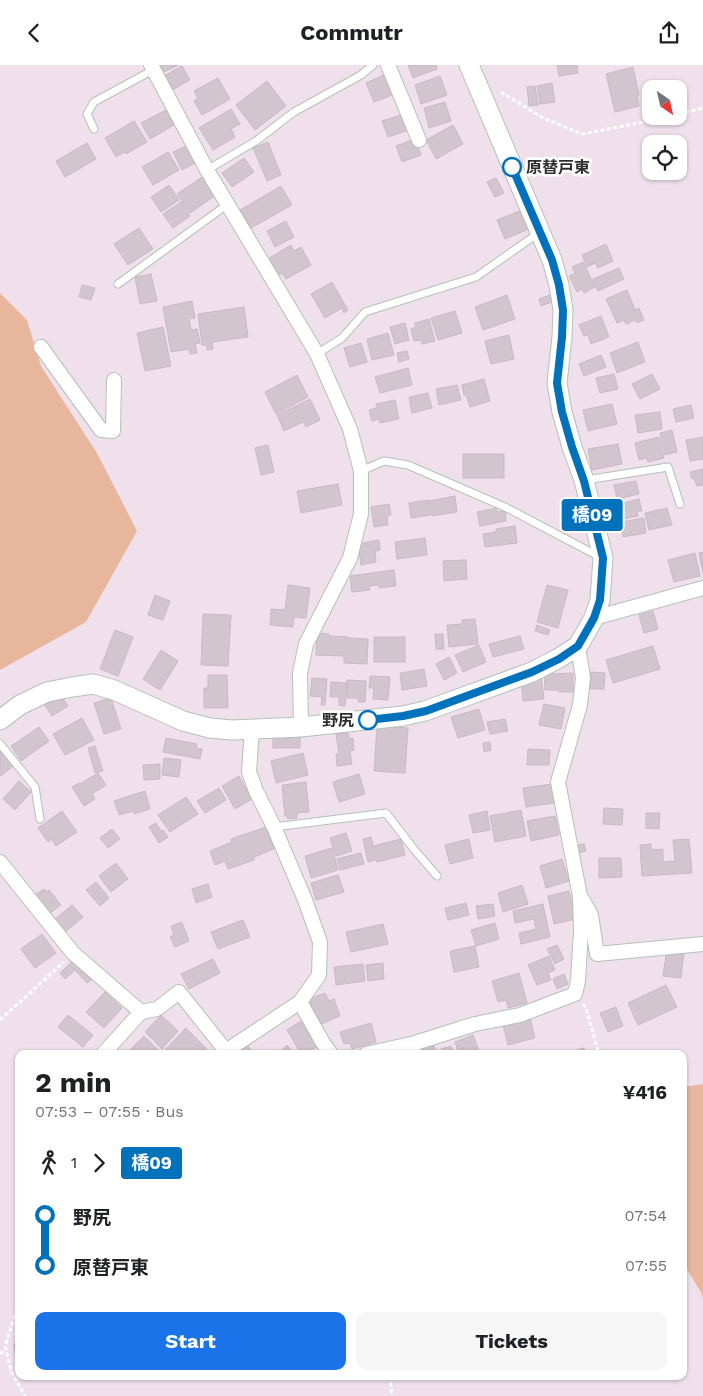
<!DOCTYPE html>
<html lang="en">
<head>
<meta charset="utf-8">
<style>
  body { margin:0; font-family:"Work Sans","Noto Sans JP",sans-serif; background:#f6f6f6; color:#202124; height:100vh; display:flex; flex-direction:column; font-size:19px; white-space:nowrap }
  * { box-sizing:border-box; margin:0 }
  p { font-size:16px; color:#757577 }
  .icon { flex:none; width:28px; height:28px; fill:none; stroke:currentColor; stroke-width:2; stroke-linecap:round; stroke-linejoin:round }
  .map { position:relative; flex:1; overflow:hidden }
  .side { position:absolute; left:15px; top:985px; width:672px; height:330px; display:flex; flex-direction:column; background:#fff; border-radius:10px; box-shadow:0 1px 4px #0004 }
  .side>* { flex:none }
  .badge { padding:0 10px; border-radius:4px; font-size:18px; line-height:32px }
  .needle { width:32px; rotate:146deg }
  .fabs { position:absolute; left:642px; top:15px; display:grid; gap:10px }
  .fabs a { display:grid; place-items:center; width:45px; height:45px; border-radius:10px; background:#fff; box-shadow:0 1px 4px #0004; font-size:25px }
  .map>.badge { position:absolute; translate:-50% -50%; box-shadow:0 0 0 2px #fff }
  .legs { display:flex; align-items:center; gap:8px; height:55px; padding:0 20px; font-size:16px }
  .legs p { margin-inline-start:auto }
  .headline { display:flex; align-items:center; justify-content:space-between; height:85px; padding:0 20px }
  h1 { font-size:28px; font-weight:700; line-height:38px }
  .action { display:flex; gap:10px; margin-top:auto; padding:10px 20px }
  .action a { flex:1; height:58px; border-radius:10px; background:#1a73e8; color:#fff; font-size:20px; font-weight:700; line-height:58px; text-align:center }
  .action a+a { background:#f6f6f6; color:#202124 }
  ul { padding:0 20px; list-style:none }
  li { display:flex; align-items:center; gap:18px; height:50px; font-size:19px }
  li i { display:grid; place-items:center; width:8px; height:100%; margin:0 6px; background:currentColor }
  li i::after { content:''; width:12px; height:12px; margin:-6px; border:4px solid; border-radius:50%; background:#fff }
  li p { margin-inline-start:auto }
  li:first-child i { background:linear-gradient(#0000 50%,currentColor 0) }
  li:last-child i { background:linear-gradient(currentColor 50%,#0000 0) }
  header { display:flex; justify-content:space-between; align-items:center; height:65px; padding:0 20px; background:#fff; font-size:22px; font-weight:700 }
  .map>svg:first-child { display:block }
  .green { fill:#e7b69c }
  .building { fill:#d2c5ce; stroke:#cbb9c5 }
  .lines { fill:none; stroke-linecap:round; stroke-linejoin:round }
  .lane-casing { stroke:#b4c1bb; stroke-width:9 }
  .street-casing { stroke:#b4c1bb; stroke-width:16 }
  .secondary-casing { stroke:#b4c1bb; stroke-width:21 }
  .path { stroke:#fff; stroke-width:3; stroke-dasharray:4 2.5; stroke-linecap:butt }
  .lane { stroke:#fff; stroke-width:7 }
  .street { stroke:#fff; stroke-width:14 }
  .secondary { stroke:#fff; stroke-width:19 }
  .line-1-casing { stroke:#fff; stroke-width:11 }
  .line-1 { stroke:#0072bc; stroke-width:8 }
  .stop-1-dot { fill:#fff; stroke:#0072bc; stroke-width:2.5 }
  .labels { text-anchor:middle; stroke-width:5; stroke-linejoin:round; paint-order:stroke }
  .stop-label { font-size:16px; font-weight:bold; fill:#2e2e2e; stroke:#fff; text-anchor:start }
</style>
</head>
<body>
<header><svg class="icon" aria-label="back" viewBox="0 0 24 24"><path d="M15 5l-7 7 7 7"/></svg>Commutr<svg class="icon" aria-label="share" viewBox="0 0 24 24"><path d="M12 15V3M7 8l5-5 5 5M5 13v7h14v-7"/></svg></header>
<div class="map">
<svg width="703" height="1331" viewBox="0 0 703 1331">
  <rect width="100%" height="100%" fill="#efe0ec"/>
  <g class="green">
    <polygon points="0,228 27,255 41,301 98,390 137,466 86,557 0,605"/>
    <polygon points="703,1019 703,1233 701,1227 686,1203 684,1202 684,1021 691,1021"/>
  </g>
  <g class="building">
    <polygon points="161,0 179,0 164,7"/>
    <polygon points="408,0 436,0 437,4 413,13"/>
    <polygon points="557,0 577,0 578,8 559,11"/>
    <polygon points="182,1 190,15 172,25 164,11"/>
    <polygon points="633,2 639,30 637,31 639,41 615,47 606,9"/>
    <polygon points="386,9 395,29 374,37 366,18"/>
    <polygon points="440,11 447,30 421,39 415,20"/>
    <polygon points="218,13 230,34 202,50 194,36 198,33 194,26"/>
    <polygon points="267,16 286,41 255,65 236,40"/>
    <polygon points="552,18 555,37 540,39 537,21"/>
    <polygon points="535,21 538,40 529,41 527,22"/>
    <polygon points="445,37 451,56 429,63 424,43"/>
    <polygon points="231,44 240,59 231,64 235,72 213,85 199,63"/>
    <polygon points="166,45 174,60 150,74 141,58"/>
    <polygon points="403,49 409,65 388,72 382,56"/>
    <polygon points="134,56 147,77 126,89 124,87 116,92 105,73"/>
    <polygon points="453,60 463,79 436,94 426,75"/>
    <polygon points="415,74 421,90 402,97 396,81"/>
    <polygon points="268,77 281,110 267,116 253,83"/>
    <polygon points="87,78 96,94 65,112 56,96"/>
    <polygon points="188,80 197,97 182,105 173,87"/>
    <polygon points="168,87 179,105 153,120 142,102"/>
    <polygon points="244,93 254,107 232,122 222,108"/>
    <polygon points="204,111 216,130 190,148 177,129"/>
    <polygon points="496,113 504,128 495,132 487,117"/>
    <polygon points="169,120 179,135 161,147 151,132"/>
    <polygon points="281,121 292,140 251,163 240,145"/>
    <polygon points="181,137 190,151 173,163 163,149"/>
    <polygon points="522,145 529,164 505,174 497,155"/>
    <polygon points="286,156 294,172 275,182 267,166"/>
    <polygon points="139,163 153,184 128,200 114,179"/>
    <polygon points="606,179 613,196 598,203 595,198 587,202 582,190"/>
    <polygon points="291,180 294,186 301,182 311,200 286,214 282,208 276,212 266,195"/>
    <polygon points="583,197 595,222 584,228 582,224 577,227 569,211 575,208 572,202"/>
    <polygon points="619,203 624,214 598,226 593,214"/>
    <polygon points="151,209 157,236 140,239 135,212"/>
    <polygon points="332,217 348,245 344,248 342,243 325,253 311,229"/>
    <polygon points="82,220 95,223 91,235 79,232"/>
    <polygon points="627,225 635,245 639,243 644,255 637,258 635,255 626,259 624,255 617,258 606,234"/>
    <polygon points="507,230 515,254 483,265 475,242"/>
    <polygon points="550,230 552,237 541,241 539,234"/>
    <polygon points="192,236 195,253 189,254 191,265 197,264 200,278 195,279 197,288 190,289 189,284 171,287 163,242"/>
    <polygon points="244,242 248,272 212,277 213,284 207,285 207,280 202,280 198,249"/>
    <polygon points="455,246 462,268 438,275 431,253"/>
    <polygon points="601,251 609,272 591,279 588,270 584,271 579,260"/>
    <polygon points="429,254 435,276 422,279 421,275 414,276 411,264 416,262 415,258"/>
    <polygon points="405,258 409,275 395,279 390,262"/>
    <polygon points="163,262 171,301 145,306 137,268"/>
    <polygon points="388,268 394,290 372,295 367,274"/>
    <polygon points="509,270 514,294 491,299 485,276"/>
    <polygon points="638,277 645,297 617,308 610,288"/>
    <polygon points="361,278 367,297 350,302 344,283"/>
    <polygon points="407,286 409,294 399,297 397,288"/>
    <polygon points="601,290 606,302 584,311 579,299"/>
    <polygon points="408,303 412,320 380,328 375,312"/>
    <polygon points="614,309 618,324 600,328 596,313"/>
    <polygon points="652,309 660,324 640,334 632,319"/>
    <polygon points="297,310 308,332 276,349 265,327"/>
    <polygon points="484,314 490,336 470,342 466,330 464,330 462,320"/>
    <polygon points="457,320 461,335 439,340 436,324"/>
    <polygon points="428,328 432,343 412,348 409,332"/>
    <polygon points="310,334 320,355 306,362 303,357 284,366 277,350"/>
    <polygon points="395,335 399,354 380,358 378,354 372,356 369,345 377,343 376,339"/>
    <polygon points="612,339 617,359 588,366 583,345"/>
    <polygon points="691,340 694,353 676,357 673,344"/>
    <polygon points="660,347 662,364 638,368 635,350"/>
    <polygon points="672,365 677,387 665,390 660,368"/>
    <polygon points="659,372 664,393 648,397 647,393 639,395 635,378"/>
    <polygon points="703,372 703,394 690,396 686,375"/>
    <polygon points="618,379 622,399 592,405 588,384"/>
    <polygon points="268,380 274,407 261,410 255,383"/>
    <rect x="463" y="389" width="41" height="24"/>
    <polygon points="703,404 703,420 697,421 694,413 692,414 690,407"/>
    <polygon points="636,416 639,429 617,434 614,420"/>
    <polygon points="338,419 342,440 301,448 297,426"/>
    <polygon points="455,431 457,447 432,451 429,436"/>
    <polygon points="639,434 642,446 637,446 638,451 619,455 617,443 624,441 624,438"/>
    <polygon points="428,435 430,450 411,453 409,438"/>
    <polygon points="389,439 391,450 387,451 388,460 374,462 371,442"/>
    <polygon points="496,443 497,447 505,446 506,456 480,461 477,447"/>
    <polygon points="667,443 672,460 649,465 645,448"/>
    <polygon points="644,453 646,468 623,472 621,457"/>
    <polygon points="515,461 517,478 485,482 483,469 496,467 496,464"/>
    <polygon points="425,473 427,490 397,494 395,477"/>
    <polygon points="379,475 380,485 375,486 376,497 361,500 358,479"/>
    <polygon points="703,487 703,508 699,488"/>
    <polygon points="695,488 700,511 674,517 668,495"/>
    <polygon points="466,495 467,514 444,516 443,496"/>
    <polygon points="394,505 396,521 379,523 379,520 369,521 370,525 352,527 350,511"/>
    <polygon points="288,520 310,523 306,553 294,552 293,562 270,560 271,544 285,545"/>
    <polygon points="547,520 568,525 558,563 537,557"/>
    <polygon points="155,530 170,536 163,555 148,550"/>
    <polygon points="653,546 658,564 644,568 639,550"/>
    <polygon points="203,549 231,550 228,601 201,600"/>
    <polygon points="475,554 478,579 449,582 447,560 462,559 462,555"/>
    <polygon points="537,560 550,565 548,570 535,566"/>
    <polygon points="115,565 133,572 118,611 100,604"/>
    <polygon points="317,568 329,569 329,571 348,572 348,573 368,574 367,599 344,598 344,591 316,590"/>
    <polygon points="435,569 443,569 444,584 436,584"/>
    <polygon points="520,571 524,584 493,592 489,579"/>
    <rect x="374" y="572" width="31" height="25"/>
    <polygon points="479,580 486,597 463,607 455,590"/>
    <polygon points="653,581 660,604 613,618 606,595"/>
    <polygon points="161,585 178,596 160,625 143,614"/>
    <polygon points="449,592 457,608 444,615 436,599"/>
    <polygon points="424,604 427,621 402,625 400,608"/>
    <polygon points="544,607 549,607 549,609 573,608 573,627 559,627 559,625 545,625"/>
    <polygon points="591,607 605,608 604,624 590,624"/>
    <polygon points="208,610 227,610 228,643 204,643 204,623 208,623"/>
    <polygon points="370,611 390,612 388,635 373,634 374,623 369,623"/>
    <polygon points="541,611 544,634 523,636 521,613"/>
    <polygon points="312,613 327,614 325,640 321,640 322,632 310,631"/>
    <polygon points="347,615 366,616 365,637 358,637 358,633 347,633"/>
    <polygon points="331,617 347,618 345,641 339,640 339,632 330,632"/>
    <polygon points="61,630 68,641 52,651 44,639"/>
    <polygon points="111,633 121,664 104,669 94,638"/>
    <polygon points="544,639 565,643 561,664 539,660"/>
    <polygon points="479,644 485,665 458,673 451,652"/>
    <polygon points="82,653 94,675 65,690 53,669"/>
    <polygon points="505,654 508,666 490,669 487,657"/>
    <polygon points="377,661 408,663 405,708 374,706"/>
    <polygon points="39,662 49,676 21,696 11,681"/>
    <polygon points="348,668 349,674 353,673 354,685 350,686 352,699 337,701 336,689 339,689 336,669"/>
    <polygon points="300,669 300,683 273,683 273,672"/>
    <polygon points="166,673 197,679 196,683 202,684 200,694 163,687"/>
    <polygon points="490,677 491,685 484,687 483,678"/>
    <polygon points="95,681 103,706 95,708 88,683"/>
    <polygon points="528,684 550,685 549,700 527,700"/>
    <polygon points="0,685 13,701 1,711 0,709"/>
    <polygon points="303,688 308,710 276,718 271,696"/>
    <polygon points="164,693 181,695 179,712 162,710"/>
    <polygon points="160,699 160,714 144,715 143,700"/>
    <polygon points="98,708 106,720 92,729 95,734 84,741 72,722 79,718 80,719"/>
    <polygon points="359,709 365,729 339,737 333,717"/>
    <polygon points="239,711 252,734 235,744 222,721"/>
    <polygon points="19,716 31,727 15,745 3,734"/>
    <polygon points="306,717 309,747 297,748 297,753 288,754 287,751 285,751 282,720"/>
    <polygon points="552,719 554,738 526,742 523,723"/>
    <polygon points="219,723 226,735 205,748 197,736"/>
    <polygon points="145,726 150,744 134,749 133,746 119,750 114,736"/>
    <polygon points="186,732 198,749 170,767 158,750"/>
    <polygon points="604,743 623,744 622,760 603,759"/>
    <polygon points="521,745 526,771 495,777 490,751"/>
    <polygon points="62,746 77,767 56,781 52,774 48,777 38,763"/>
    <polygon points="487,746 490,765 473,768 469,750"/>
    <polygon points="646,748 660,748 659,764 646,763"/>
    <polygon points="555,751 559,770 531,776 527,756"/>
    <polygon points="156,758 161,766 163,765 168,772 159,778 149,762"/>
    <polygon points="266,762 274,784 254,792 254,795 228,804 225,796 215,800 210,786 232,777 231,774"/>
    <polygon points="112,764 120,774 108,783 100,773"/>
    <polygon points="346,768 352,786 336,791 330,773"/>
    <polygon points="371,772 373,781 401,774 405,790 377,797 376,795 368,797 363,774"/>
    <polygon points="469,774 473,793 450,799 445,780"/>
    <polygon points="689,774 692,808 642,811 640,780 651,779 651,785 663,784 663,797 675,796 673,775"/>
    <polygon points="584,779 586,786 578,788 577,780"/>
    <polygon points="332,783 338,805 311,813 305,791"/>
    <polygon points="361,788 364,799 340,805 337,794"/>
    <polygon points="599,793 621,793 622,812 599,813"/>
    <polygon points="562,794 569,816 546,823 540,801"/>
    <polygon points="116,798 128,814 111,827 99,811"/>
    <polygon points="338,810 344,827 316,835 311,818"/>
    <polygon points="96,817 109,833 100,841 86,825"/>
    <polygon points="208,819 212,832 196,838 192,824"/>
    <polygon points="522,820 528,839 503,847 498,828"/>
    <polygon points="44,824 46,827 49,825 61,840 46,851 35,835 38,832 36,829"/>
    <polygon points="569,826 576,854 554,859 548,831"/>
    <polygon points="466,838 469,850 448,855 445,843"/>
    <polygon points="493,839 495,851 478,854 476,841"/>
    <polygon points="543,839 550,872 521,879 519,868 536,864 534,854 515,858 513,846"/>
    <polygon points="72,840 83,852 65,867 54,855"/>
    <polygon points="243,855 250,872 218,884 211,867"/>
    <polygon points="182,857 189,876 175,882 170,872 174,870 171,861"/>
    <polygon points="495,858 499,874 476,881 471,865"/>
    <polygon points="383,859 388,879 351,887 346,867"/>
    <polygon points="42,869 56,888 35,903 21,884"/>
    <polygon points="557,880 564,894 555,899 547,884"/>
    <polygon points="475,881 479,902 454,907 450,886"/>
    <polygon points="667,884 684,886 681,913 663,911"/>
    <polygon points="549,891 555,905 548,908 551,915 537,920 528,900"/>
    <polygon points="213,894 220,908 189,924 181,909"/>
    <polygon points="74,895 92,914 87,918 75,905 65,914 60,908"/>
    <polygon points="383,898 384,914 368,916 366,900"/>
    <polygon points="363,899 365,916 336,920 334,902"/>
    <polygon points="519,908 527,938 508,943 506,935 498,937 492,916"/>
    <polygon points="564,909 568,919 557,924 553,914"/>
    <polygon points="666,920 677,942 638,960 628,938"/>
    <polygon points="105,927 122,943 104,963 86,947"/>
    <polygon points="325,928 329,936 334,934 340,951 319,960 309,934"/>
    <polygon points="616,942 623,961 608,967 600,948"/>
    <polygon points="68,950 93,970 83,982 58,962"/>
    <polygon points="161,950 178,966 162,984 145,967"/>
    <polygon points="530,953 535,973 508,980 503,960"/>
    <polygon points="303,955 318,981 304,989 301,989 287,965"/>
    <polygon points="371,958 376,977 352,984 350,978 344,979 340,967"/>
    <polygon points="186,963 207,984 202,989 161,989"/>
    <polygon points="473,970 480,989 459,989 455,977"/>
    <polygon points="144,971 159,986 156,989 126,989"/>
    <polygon points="247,979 253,989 235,989 234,987"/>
    <polygon points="287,980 295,989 278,989"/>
    <polygon points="434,981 437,989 421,989 420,986"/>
    <polygon points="451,981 454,989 443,989 441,984"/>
    <polygon points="584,983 585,989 563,989"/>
    <polygon points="14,1279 19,1279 19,1300 16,1300"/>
  </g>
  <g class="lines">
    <g class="lane-casing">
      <g id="lane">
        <polyline points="94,64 87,49 94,37 153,5"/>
        <polyline points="207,105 256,76 294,47 361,10 373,0"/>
        <polyline points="118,219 228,139"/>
        <polyline points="317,289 342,273 365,247 476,212 540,167"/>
        <polyline points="361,406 384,396 408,400 507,443 600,492"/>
        <polyline points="586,415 668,402 680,439"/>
        <polyline points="0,679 35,722 40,754"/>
        <polyline points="274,762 386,748 413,783 437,811"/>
        <polyline points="415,978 418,989"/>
      </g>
    </g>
    <g class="street-casing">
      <g id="street">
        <polyline points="151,0 207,105 317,289 350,364 361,406 361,449 350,493 306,579 300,608 301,662"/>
        <polyline points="388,0 419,75"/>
        <polyline points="41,282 101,365 113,366 114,315"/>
        <polyline points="594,553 703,523"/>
        <polyline points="0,797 73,888 141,947 157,944 179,927 226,986 300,937 319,910 320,877 305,835 274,762 256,726 249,707 252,664"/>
        <polyline points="582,834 591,850 597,889 703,879"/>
        <polyline points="300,937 323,978 331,989"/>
        <polyline points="103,989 141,947"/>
        <polyline points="366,989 415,978 475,959 520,950 575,929 578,916 581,866 580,831 558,717 580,640 583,613 578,581"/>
      </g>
    </g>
    <g class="secondary-casing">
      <polyline id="secondary" points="0,655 20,640 47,627 72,622 93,619 114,625 183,656 210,663 232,665 301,662 403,651 425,646 532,607 559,593 578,581 594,553 600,535 603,493 584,415 572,382 562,347 557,318 562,272 563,245 559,220 552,195 469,0"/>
    </g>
    <g class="path">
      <polyline points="501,27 543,53 582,69 655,55 670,51"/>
      <polyline points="679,49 703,43"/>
      <polyline points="583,939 586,943 599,989"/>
      <polyline points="0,955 64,897"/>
      <polyline points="19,1238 5,1281 11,1306 25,1331"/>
      <polyline points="0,1288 6,1287"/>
      <polyline points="390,1311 392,1331"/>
    </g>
    <use href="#lane" class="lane"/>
    <use href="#street" class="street"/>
    <use href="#secondary" class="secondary"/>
  </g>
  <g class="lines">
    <g class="line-1-casing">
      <polyline id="line-1" points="368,655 403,651 426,646 532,607 559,594 578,581 594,553 600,535 603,493 584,416 572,382 562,347 557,318 562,272 563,245 559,220 552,195 512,102"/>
    </g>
    <use href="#line-1" class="line-1"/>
  </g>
  <g class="stop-1-dot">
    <circle cx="512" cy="102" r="9"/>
    <circle cx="368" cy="655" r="9"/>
  </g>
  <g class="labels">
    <g class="stop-label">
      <text x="526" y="108">原替戸東</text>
      <text x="354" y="661" text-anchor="end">野尻</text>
    </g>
  </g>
</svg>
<div class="fabs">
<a><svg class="needle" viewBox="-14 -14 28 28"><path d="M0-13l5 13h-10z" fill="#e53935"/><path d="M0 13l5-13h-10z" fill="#757577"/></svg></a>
<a><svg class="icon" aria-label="locate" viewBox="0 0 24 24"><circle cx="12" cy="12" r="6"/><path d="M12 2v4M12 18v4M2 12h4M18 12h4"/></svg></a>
</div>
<b class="badge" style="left:592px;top:450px;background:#0072bc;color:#fff">橋09</b>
<section class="side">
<div class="headline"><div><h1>2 min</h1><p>07:53 – 07:55 · Bus</p></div><b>¥416</b></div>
<div class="legs"><svg class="icon" aria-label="walk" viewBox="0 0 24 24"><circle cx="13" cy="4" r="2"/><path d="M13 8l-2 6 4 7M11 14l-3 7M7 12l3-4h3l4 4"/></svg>1<svg class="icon" aria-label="forward" viewBox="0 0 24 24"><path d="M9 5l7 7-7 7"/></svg><b class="badge" style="background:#0072bc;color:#fff">橋09</b></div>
<ul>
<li><i style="color:#0072bc"></i><b>野尻</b><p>07:54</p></li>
<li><i style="color:#0072bc"></i><b>原替戸東</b><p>07:55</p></li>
</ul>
<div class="action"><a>Start</a><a>Tickets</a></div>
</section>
</div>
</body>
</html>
